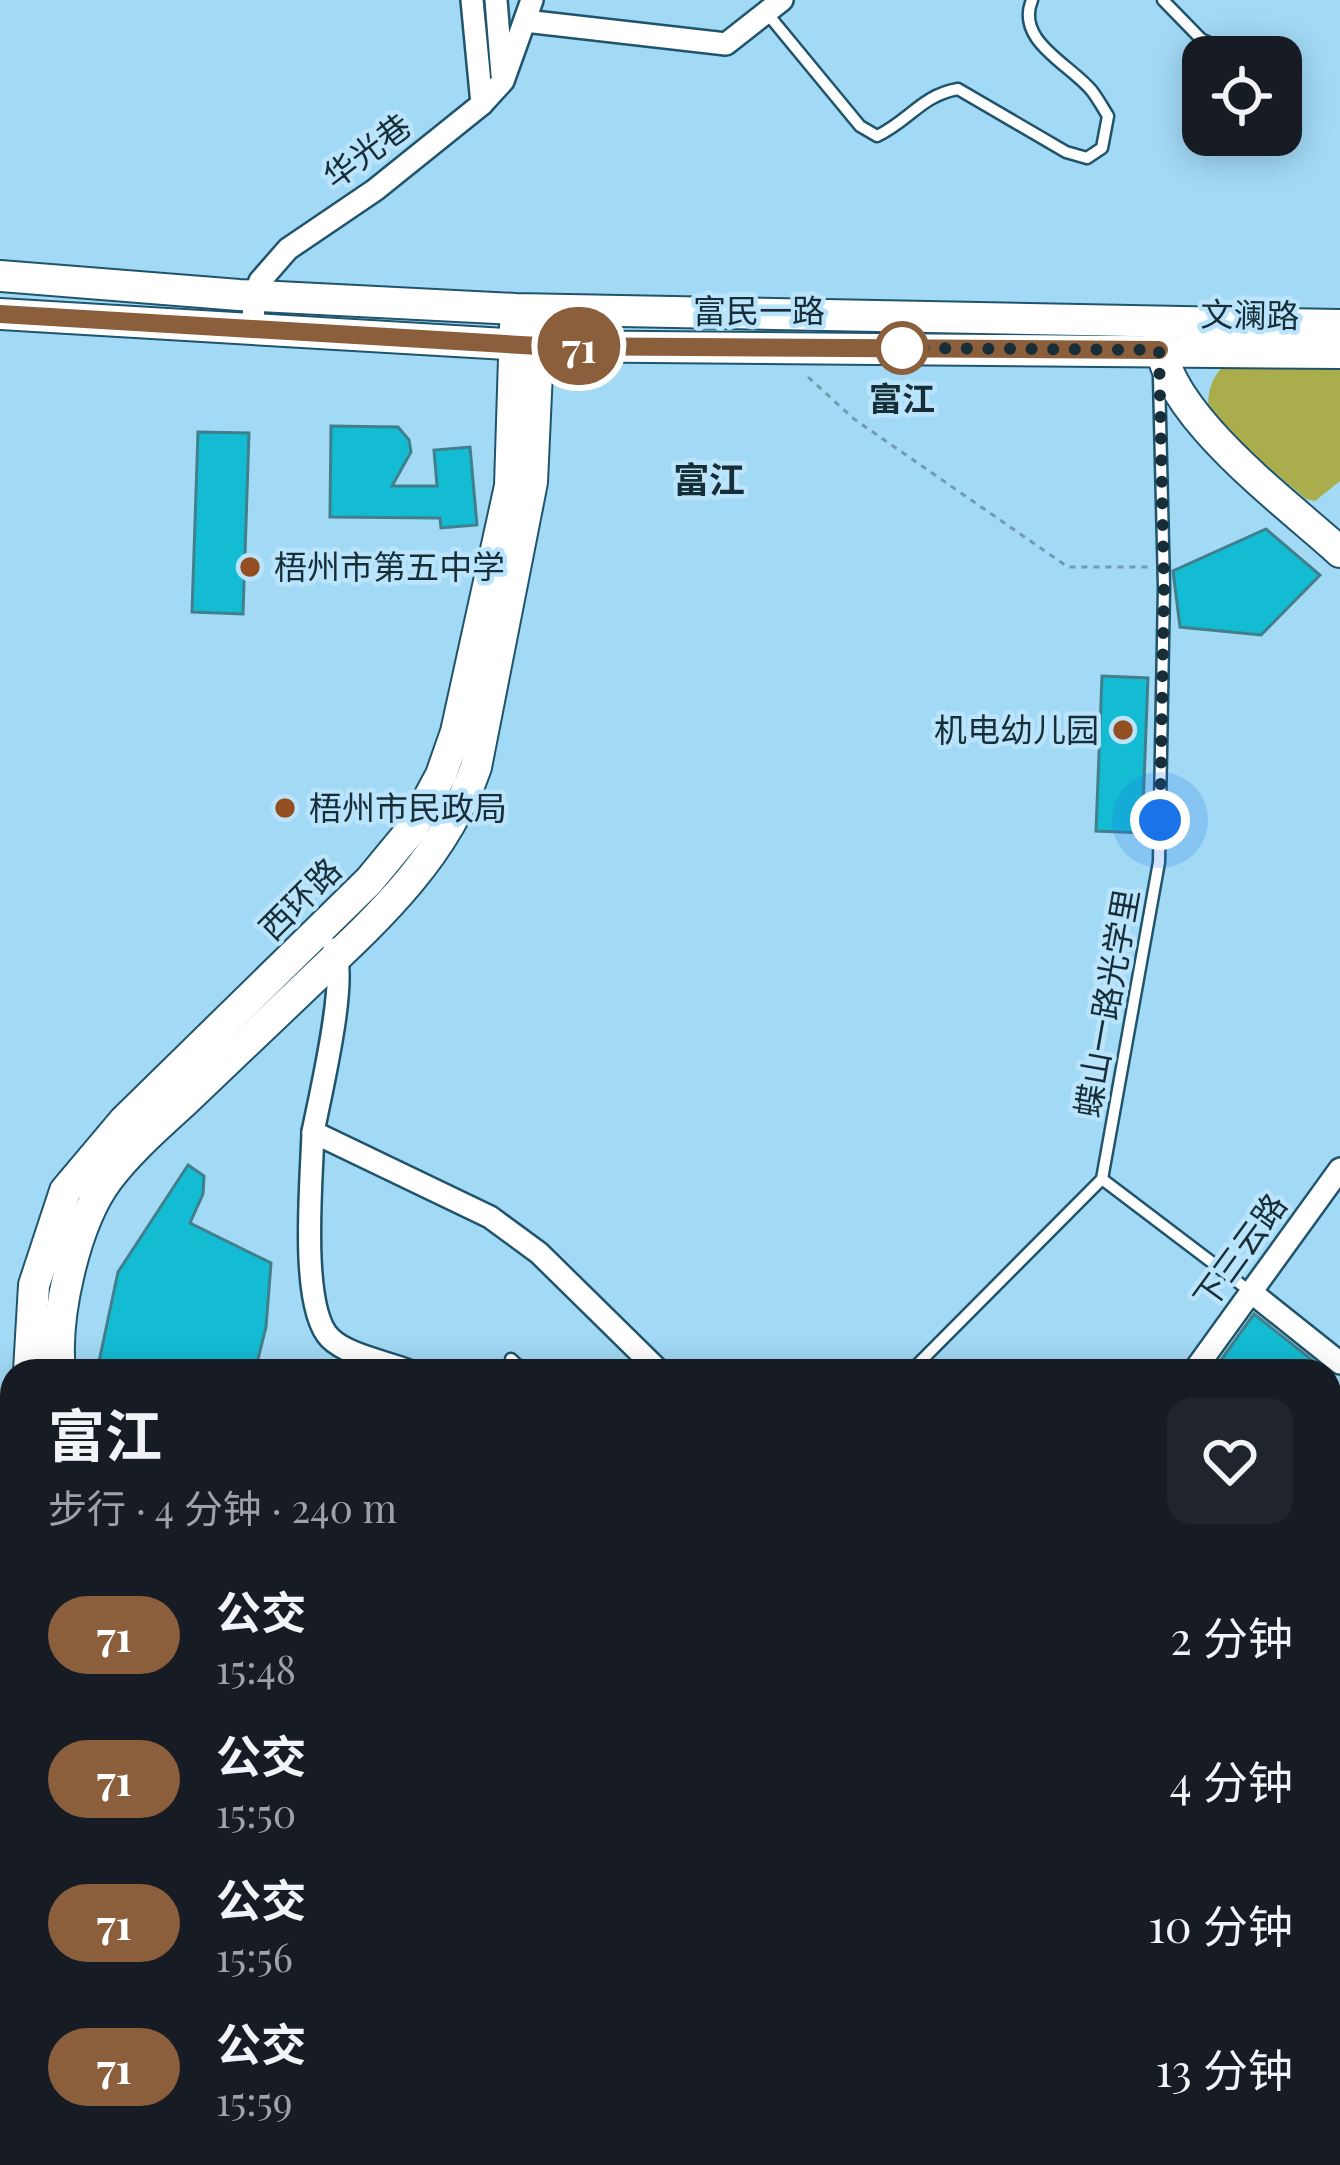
<!DOCTYPE html>
<html lang="zh">
<head>
<meta charset="utf-8">
<style>
  body { margin:0; font-family:"Playfair Display","Noto Sans SC",serif; background:#20242c; color:#f1f3f6; height:100vh; display:flex; flex-direction:column; font-size:45px; white-space:nowrap }
  * { box-sizing:border-box; margin:0 }
  p { font-size:39px; color:#9ea1a6 }
  .icon { flex:none; width:66px; height:66px; fill:none; stroke:currentColor; stroke-width:2; stroke-linecap:round; stroke-linejoin:round }
  .map { position:relative; flex:1; overflow:hidden }
  .drawer { position:absolute; left:0px; top:1359px; width:1341px; height:807px; display:flex; flex-direction:column; background:#171b24; border-radius:36px 36px 0 0; box-shadow:0 6px 30px #0003 }
  .drawer>* { flex:none }
  .badge { padding:0 24px; border-radius:39px; font-size:42px; line-height:78px }
  .fabs { position:absolute; left:1182px; top:36px; display:grid; gap:24px }
  .fabs a { display:grid; place-items:center; width:120px; height:120px; border-radius:24px; background:#171b24; box-shadow:0 6px 30px #0003; font-size:60px }
  .you { position:absolute; width:60px; height:60px; margin:-30px; border:9px solid #fff; border-radius:50%; background:#1a73e8; box-shadow:0 0 0 18px #1a73e833 }
  .map>.badge { position:absolute; translate:-50% -50%; box-shadow:0 0 0 6px #fff }
  .round { display:grid; place-items:center; flex:none; width:126px; height:126px; border-radius:24px; background:#20242c }
  .overview { display:flex; align-items:center; justify-content:space-between; height:204px; padding:0 48px }
  h1 { font-size:57px; font-weight:700; line-height:90px }
  ul { padding:0; list-style:none }
  li { display:flex; align-items:center; gap:36px; height:144px; padding:0 48px }
  li div { flex:1 }
  li b { display:block; font-size:45px }
  li em { font-style:normal }
  li .badge { min-width:132px; font-weight:700; text-align:center }
  .map>svg:first-child { display:block }
  .green { fill:#a9ad4c }
  .building { fill:#13bbd3; stroke:#40808c; stroke-width:3 }
  .lines { fill:none; stroke-linecap:round; stroke-linejoin:round }
  .lane-casing { stroke:#1f546c; stroke-width:15 }
  .street-casing { stroke:#1f546c; stroke-width:26 }
  .secondary-casing { stroke:#1f546c; stroke-width:34 }
  .path { stroke:#709bb0; stroke-width:3; stroke-dasharray:6 6; stroke-linecap:butt }
  .lane { stroke:#fff; stroke-width:10 }
  .street { stroke:#fff; stroke-width:21 }
  .secondary { stroke:#fff; stroke-width:30 }
  .line-casing { stroke:#fff; stroke-width:27 }
  .line { stroke:#8b5e3c; stroke-width:18 }
  .walk { stroke:#172d37; stroke-width:12; stroke-dasharray:0 21.6 }
  .stop-dot { fill:#fff; stroke:#8b5e3c; stroke-width:6 }
  .poi-dot { fill:#934f22; stroke:#b9e4fb; stroke-width:4.5 }
  .labels { text-anchor:middle; stroke-width:9; stroke-linejoin:round; paint-order:stroke }
  .street-label { font-size:33px; fill:#172d37; stroke:#b9e4fb }
  .stop-label { font-size:33px; font-weight:bold; fill:#172d37; stroke:#b9e4fb }
  .poi-label { font-size:33px; fill:#172d37; stroke:#b9e4fb; text-anchor:start }
  .neighbourhood-label { font-size:36px; font-weight:bold; fill:#172d37; stroke:#b9e4fb }
</style>
</head>
<body>
<div class="map">
<svg width="1340" height="2165" viewBox="0 0 1340 2165">
  <rect width="100%" height="100%" fill="#a2d9f5"/>
  <path class="green" d="M1228,363L1340,365V481L1315,501L1306,499L1211,419C1204,400 1210,375 1228,363Z"/>
  <g class="building">
    <polygon points="331,426 398,427 409,440 411,452 392,486 437,486 434,450 470,447 477,525 441,528 440,518 330,517"/>
    <polygon points="198,432 249,433 243,614 192,612"/>
    <polygon points="1266,529 1320,575 1261,635 1180,627 1173,571"/>
    <polygon points="1102,676 1148,678 1142,833 1096,831"/>
    <polygon points="188,1165 204,1176 203,1194 190,1223 271,1263 266,1327 255,1371 97,1371 118,1272"/>
    <polygon points="1254,1314 1326,1371 1213,1371"/>
  </g>
  <g class="lines">
    <g class="lane-casing">
      <g id="lane">
        <polyline points="1163,0 1201,39 1237,57"/>
        <path d="M766,12L860,126L877,136C909,121 922,95 958,89L1066,152L1087,158L1102,148L1108,116C1103,108 1098,99 1092,91C1070,64 1015,41 1032,0"/>
        <polyline points="1102,1179 1251,1292"/>
        <polyline points="511,1359 524,1371"/>
        <polyline points="911,1371 1102,1179 1159,862 1164,587 1159,377"/>
        <polyline points="988,2165 994,2154"/>
        <polyline points="1102,2165 1107,2154"/>
      </g>
    </g>
    <g class="street-casing">
      <g id="street">
        <polyline points="472,0 482,104"/>
        <polyline points="496,0 502,75"/>
        <polyline points="525,21 726,44 782,0"/>
        <polyline points="253,329 254,296 260,281 288,249 375,190 482,104 503,81 532,0"/>
        <path d="M334,949C349,976 320,1096 313,1132L490,1217L539,1253L659,1371"/>
        <path d="M313,1132C312,1176 299,1307 330,1338C347,1355 386,1362 409,1371"/>
        <polyline points="1251,1292 1340,1363"/>
        <polyline points="1194,1371 1340,1169"/>
        <polyline points="1329,2122 1340,2116"/>
        <polyline points="1141,2154 1162,2165"/>
        <polyline points="606,2165 615,2154"/>
        <polyline points="1277,2165 1288,2154"/>
      </g>
    </g>
    <g class="secondary-casing">
      <g id="secondary">
        <polyline points="0,276 239,295 516,309 1340,325"/>
        <polyline points="0,314 538,346 1340,353"/>
        <path d="M1160,331C1154,407 1287,503 1340,552"/>
        <polyline points="29,1371 34,1285 65,1191 124,1121 369,881 412,829 441,775 456,732 510,486 515,326"/>
        <path d="M60,1371C54,1317 75,1223 108,1179C130,1150 158,1126 185,1101C227,1061 269,1021 311,981C378,918 445,857 476,767L532,482L539,327"/>
        <polyline points="125,2154 126,2165"/>
        <polyline points="149,2154 151,2165"/>
      </g>
    </g>
    <polyline class="path" points="808,377 854,419 1068,567 1150,567"/>
    <use href="#lane" class="lane"/>
    <use href="#street" class="street"/>
    <use href="#secondary" class="secondary"/>
  </g>
  <g class="lines">
    <g class="line-casing">
      <polyline id="line" points="0,314 538,346 1159,350"/>
    </g>
    <use href="#line" class="line"/>
    <polyline class="walk" points="902,348 1159,350 1164,587 1160,820"/>
  </g>
  <circle class="stop-dot" cx="902" cy="348" r="24"/>
  <g class="poi-dot">
    <circle cx="250" cy="567" r="12"/>
    <circle cx="1123" cy="730" r="12"/>
    <circle cx="285" cy="808" r="12"/>
  </g>
  <g class="labels">
    <g class="street-label">
      <text transform="translate(367 151) rotate(-37)" y="12">华光巷</text>
      <text x="759" y="323">富民一路</text>
      <text transform="translate(1250 315) rotate(1)" y="12">文澜路</text>
      <text transform="translate(300 899) rotate(-45)" y="12">西环路</text>
      <text transform="translate(1107 1003) rotate(-80)" y="12">蝶山一路光学里</text>
      <text transform="translate(1240 1251) rotate(-54)" y="12">下三云路</text>
    </g>
    <g class="stop-label">
      <text x="902" y="411">富江</text>
    </g>
    <g class="poi-label">
      <text x="274" y="579">梧州市第五中学</text>
      <text x="1099" y="742" text-anchor="end">机电幼儿园</text>
      <text x="309" y="820">梧州市民政局</text>
    </g>
    <g class="neighbourhood-label">
      <text x="709" y="493">富江</text>
    </g>
  </g>
</svg>
<div class="fabs">
<a><svg class="icon" aria-label="locate" viewBox="0 0 24 24"><circle cx="12" cy="12" r="6"/><path d="M12 2v4M12 18v4M2 12h4M18 12h4"/></svg></a>
</div>
<div class="you" style="left:1160px;top:820px"></div>
<b class="badge" style="left:579px;top:346px;background:#8b5e3c;color:#fff">71</b>
<section class="drawer">
<div class="overview"><div><h1>富江</h1><p>步行 · 4 分钟 · 240 m</p></div><a class="round"><svg class="icon" aria-label="heart" viewBox="0 0 24 24"><path d="M12 20l-8-8c-3-5 5-10 8-4 3-6 11-1 8 4z"/></svg></a></div>
<ul>
<li><span class="badge" style="background:#8b5e3c;color:#fff">71</span><div><b>公交</b><p>15:48</p></div><em>2 分钟</em></li>
<li><span class="badge" style="background:#8b5e3c;color:#fff">71</span><div><b>公交</b><p>15:50</p></div><em>4 分钟</em></li>
<li><span class="badge" style="background:#8b5e3c;color:#fff">71</span><div><b>公交</b><p>15:56</p></div><em>10 分钟</em></li>
<li><span class="badge" style="background:#8b5e3c;color:#fff">71</span><div><b>公交</b><p>15:59</p></div><em>13 分钟</em></li>
</ul>
</section>
</div>
</body>
</html>
